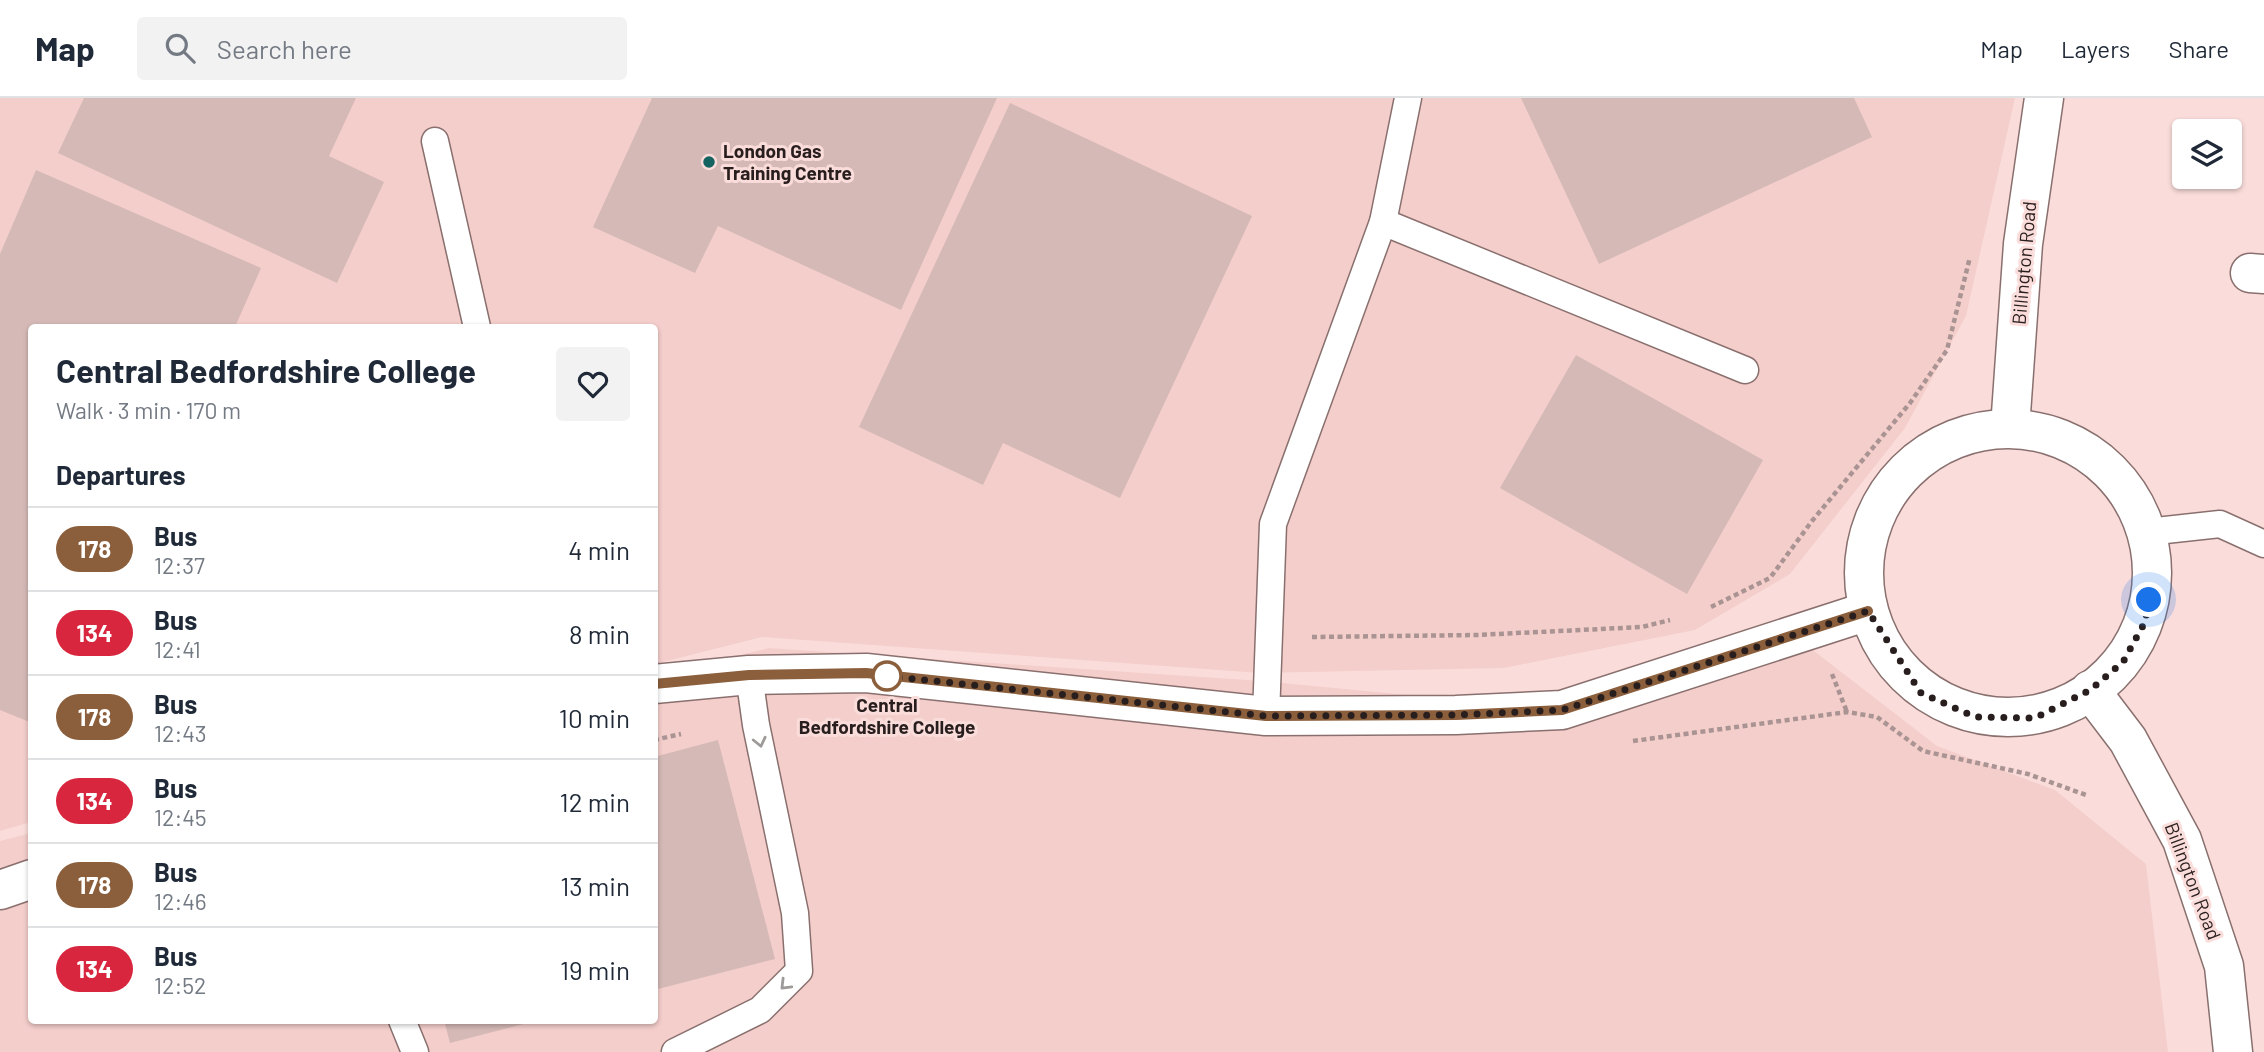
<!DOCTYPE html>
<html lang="en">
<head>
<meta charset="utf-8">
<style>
  body { margin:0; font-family:Barlow,sans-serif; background:#f2f2f3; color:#1f2937; height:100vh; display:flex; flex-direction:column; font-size:26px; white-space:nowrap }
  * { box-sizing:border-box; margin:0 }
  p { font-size:23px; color:#747a83 }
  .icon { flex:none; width:38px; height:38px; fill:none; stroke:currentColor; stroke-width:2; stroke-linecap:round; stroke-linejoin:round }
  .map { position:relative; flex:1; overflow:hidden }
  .sheet { position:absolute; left:28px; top:226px; width:630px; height:700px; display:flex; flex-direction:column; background:#fff; border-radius:7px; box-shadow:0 2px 5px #0004 }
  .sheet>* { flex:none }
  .badge { padding:0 14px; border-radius:23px; font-size:24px; line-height:46px }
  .buttons { position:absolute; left:2172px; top:21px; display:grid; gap:14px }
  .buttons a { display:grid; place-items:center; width:70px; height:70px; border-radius:7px; background:#fff; box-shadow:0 2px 5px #0004; font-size:35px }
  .you { position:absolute; width:35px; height:35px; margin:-18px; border:5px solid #fff; border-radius:50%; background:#1a73e8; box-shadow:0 0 0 10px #1a73e833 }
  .map>.badge { position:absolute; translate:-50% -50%; box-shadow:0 0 0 4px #fff }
  h2 { padding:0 28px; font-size:26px; line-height:63px }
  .round { display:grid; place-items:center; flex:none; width:74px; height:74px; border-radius:7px; background:#f2f2f3 }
  .head { display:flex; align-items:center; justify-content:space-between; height:119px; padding:0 28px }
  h1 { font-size:33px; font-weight:700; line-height:52px }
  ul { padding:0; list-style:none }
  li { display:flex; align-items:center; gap:21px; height:84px; padding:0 28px; border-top:2px solid #e0e1e3 }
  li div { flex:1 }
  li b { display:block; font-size:26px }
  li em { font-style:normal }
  li .badge { min-width:77px; font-weight:700; text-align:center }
  header { display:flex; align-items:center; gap:42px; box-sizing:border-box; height:98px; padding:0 35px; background:#fff; border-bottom:2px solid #e0e1e3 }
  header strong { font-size:33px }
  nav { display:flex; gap:38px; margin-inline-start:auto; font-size:24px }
  .search { width:490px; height:63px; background:#f2f2f3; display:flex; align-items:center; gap:18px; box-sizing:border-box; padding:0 24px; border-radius:7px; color:#747a83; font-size:26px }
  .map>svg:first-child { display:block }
  .built { fill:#f4cecb }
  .building { fill:#d5b9b6 }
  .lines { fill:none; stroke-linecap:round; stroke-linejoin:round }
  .lane-casing { stroke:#89706e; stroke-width:29 }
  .street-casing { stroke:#89706e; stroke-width:41 }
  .secondary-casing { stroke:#89706e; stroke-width:41 }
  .path { stroke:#aa9493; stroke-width:4.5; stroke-dasharray:5 3.5; stroke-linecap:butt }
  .lane { stroke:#fff; stroke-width:26 }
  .street { stroke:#fff; stroke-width:38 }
  .secondary { stroke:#fff; stroke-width:38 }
  .oneway { stroke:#9e9a99 }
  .line-casing { stroke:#fff; stroke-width:16 }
  .line { stroke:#8b5e3c; stroke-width:10 }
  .walk { stroke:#281e1d; stroke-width:7; stroke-dasharray:0 12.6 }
  .poi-dot { fill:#146361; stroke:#fadddb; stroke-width:2.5 }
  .stop-dot { fill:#fff; stroke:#8b5e3c; stroke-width:3.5 }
  .labels { text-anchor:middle; stroke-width:6; stroke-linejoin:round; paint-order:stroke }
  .poi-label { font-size:19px; font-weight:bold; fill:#281e1d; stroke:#fadddb; text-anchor:start }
  .street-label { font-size:19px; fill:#281e1d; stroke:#fadddb }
  .stop-label { font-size:19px; font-weight:bold; fill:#281e1d; stroke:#fadddb }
</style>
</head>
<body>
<header>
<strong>Map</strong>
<div class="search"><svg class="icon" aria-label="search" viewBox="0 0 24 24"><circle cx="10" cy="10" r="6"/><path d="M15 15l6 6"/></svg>Search here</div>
<nav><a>Map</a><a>Layers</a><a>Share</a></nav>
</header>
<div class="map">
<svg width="2264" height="954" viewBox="0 0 2264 954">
  <rect width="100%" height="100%" fill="#fadddb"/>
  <g class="built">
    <polygon points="0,0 2015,0 1966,218 1905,330 1790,476 1695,532 1504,570 1260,575 762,539 655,566 654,229 32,229 31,724 0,733"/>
    <polygon points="1809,549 1937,648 2055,692 2146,766 2168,954 0,954 0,743 31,735 32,922 654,922 655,578 769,550 1262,583 1562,612"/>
  </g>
  <g class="building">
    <polygon points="84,0 356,0 329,58 384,84 337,185 58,55"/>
    <polygon points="652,0 997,0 901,212 718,128 695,175 593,129"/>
    <polygon points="1521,0 1854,0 1872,39 1599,166"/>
    <polygon points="1010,5 1252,118 1120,400 1003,345 983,387 859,329"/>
    <polygon points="36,72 261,170 235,229 32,229 32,625 0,612 0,156"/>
    <polygon points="1576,257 1763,362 1687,496 1500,390"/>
    <polygon points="718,642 775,861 654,892 654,659"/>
    <polygon points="444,922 535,922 535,923 450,945"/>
  </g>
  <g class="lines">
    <g class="lane-casing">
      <g id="lane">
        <polyline points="435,43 477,229"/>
        <polyline points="1383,124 1745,272"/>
        <polyline points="2147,434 2220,426 2264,446"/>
        <polyline points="1266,618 1273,426 1383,124 1408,0"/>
        <polyline points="402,922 415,954"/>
        <polyline points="675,954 760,912 799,873 795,815 756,627 749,577"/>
      </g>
    </g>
    <g class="street-casing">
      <polyline id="street" points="2250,175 2264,176"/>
    </g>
    <g class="secondary-casing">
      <g id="secondary">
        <polyline points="2010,330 2023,146 2044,0"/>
        <circle cx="2008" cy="475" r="144"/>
        <polyline points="654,586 749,577 866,575 1266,618 1456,617 1562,612 1868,513"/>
        <polyline points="2090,592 2128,642 2182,742 2224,868 2233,954"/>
        <polyline points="0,792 32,781"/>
      </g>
    </g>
    <g class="path">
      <polyline points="1711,509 1770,480 1812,423 1910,305 1947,252 1970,159"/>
      <polyline points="1312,539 1477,537 1642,529 1670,522"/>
      <polyline points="1832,576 1847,614"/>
      <polyline points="853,628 879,629"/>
      <polyline points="654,642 681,636"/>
      <polyline points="1633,643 1847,614 1877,619 1923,653 2028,676 2086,697"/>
    </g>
    <use href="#lane" class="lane"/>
    <use href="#street" class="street"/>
    <use href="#secondary" class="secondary"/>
  </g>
  <defs><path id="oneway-chevron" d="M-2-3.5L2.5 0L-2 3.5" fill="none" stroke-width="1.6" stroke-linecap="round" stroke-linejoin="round" transform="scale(1.75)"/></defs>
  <g class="oneway">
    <use href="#oneway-chevron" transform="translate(760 644) rotate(77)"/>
    <use href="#oneway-chevron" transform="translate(785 887) rotate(135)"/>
  </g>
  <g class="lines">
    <g class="line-casing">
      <polyline id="line" points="654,586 749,577 866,575 1266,618 1456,617 1562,612 1868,513"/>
    </g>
    <use href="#line" class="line"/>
    <polyline class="walk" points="887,578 1266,618 1456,617 1562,612 1868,513 1921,595 1975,619 2035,620 2090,592 2123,564 2145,524 2149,502"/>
  </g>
  <circle class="poi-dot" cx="709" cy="64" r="7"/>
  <circle class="stop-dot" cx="887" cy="578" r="14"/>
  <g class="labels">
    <g class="poi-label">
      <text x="723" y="60">London Gas<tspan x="723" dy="22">Training Centre</tspan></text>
    </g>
    <g class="street-label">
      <text transform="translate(2024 165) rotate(-85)" y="7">Billington Road</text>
      <text transform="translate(2193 783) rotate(69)" y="7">Billington Road</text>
    </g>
    <g class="stop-label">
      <text x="887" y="614">Central<tspan x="887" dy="22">Bedfordshire College</tspan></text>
    </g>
  </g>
</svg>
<div class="buttons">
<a><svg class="icon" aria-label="layers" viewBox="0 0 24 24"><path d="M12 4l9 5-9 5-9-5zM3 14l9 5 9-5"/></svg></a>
</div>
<div class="you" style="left:2149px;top:502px"></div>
<section class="sheet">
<div class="head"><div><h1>Central Bedfordshire College</h1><p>Walk · 3 min · 170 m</p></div><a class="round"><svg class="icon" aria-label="heart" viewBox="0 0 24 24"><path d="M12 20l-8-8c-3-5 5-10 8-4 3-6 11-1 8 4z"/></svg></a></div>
<h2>Departures</h2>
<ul>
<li><span class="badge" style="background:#8b5e3c;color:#fff">178</span><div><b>Bus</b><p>12:37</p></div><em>4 min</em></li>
<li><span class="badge" style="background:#d7263d;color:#fff">134</span><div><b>Bus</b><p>12:41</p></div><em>8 min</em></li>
<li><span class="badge" style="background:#8b5e3c;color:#fff">178</span><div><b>Bus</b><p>12:43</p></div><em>10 min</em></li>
<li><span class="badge" style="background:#d7263d;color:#fff">134</span><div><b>Bus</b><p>12:45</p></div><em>12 min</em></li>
<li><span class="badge" style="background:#8b5e3c;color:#fff">178</span><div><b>Bus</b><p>12:46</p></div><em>13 min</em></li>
<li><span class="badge" style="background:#d7263d;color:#fff">134</span><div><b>Bus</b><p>12:52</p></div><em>19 min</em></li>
</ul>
</section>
</div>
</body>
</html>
